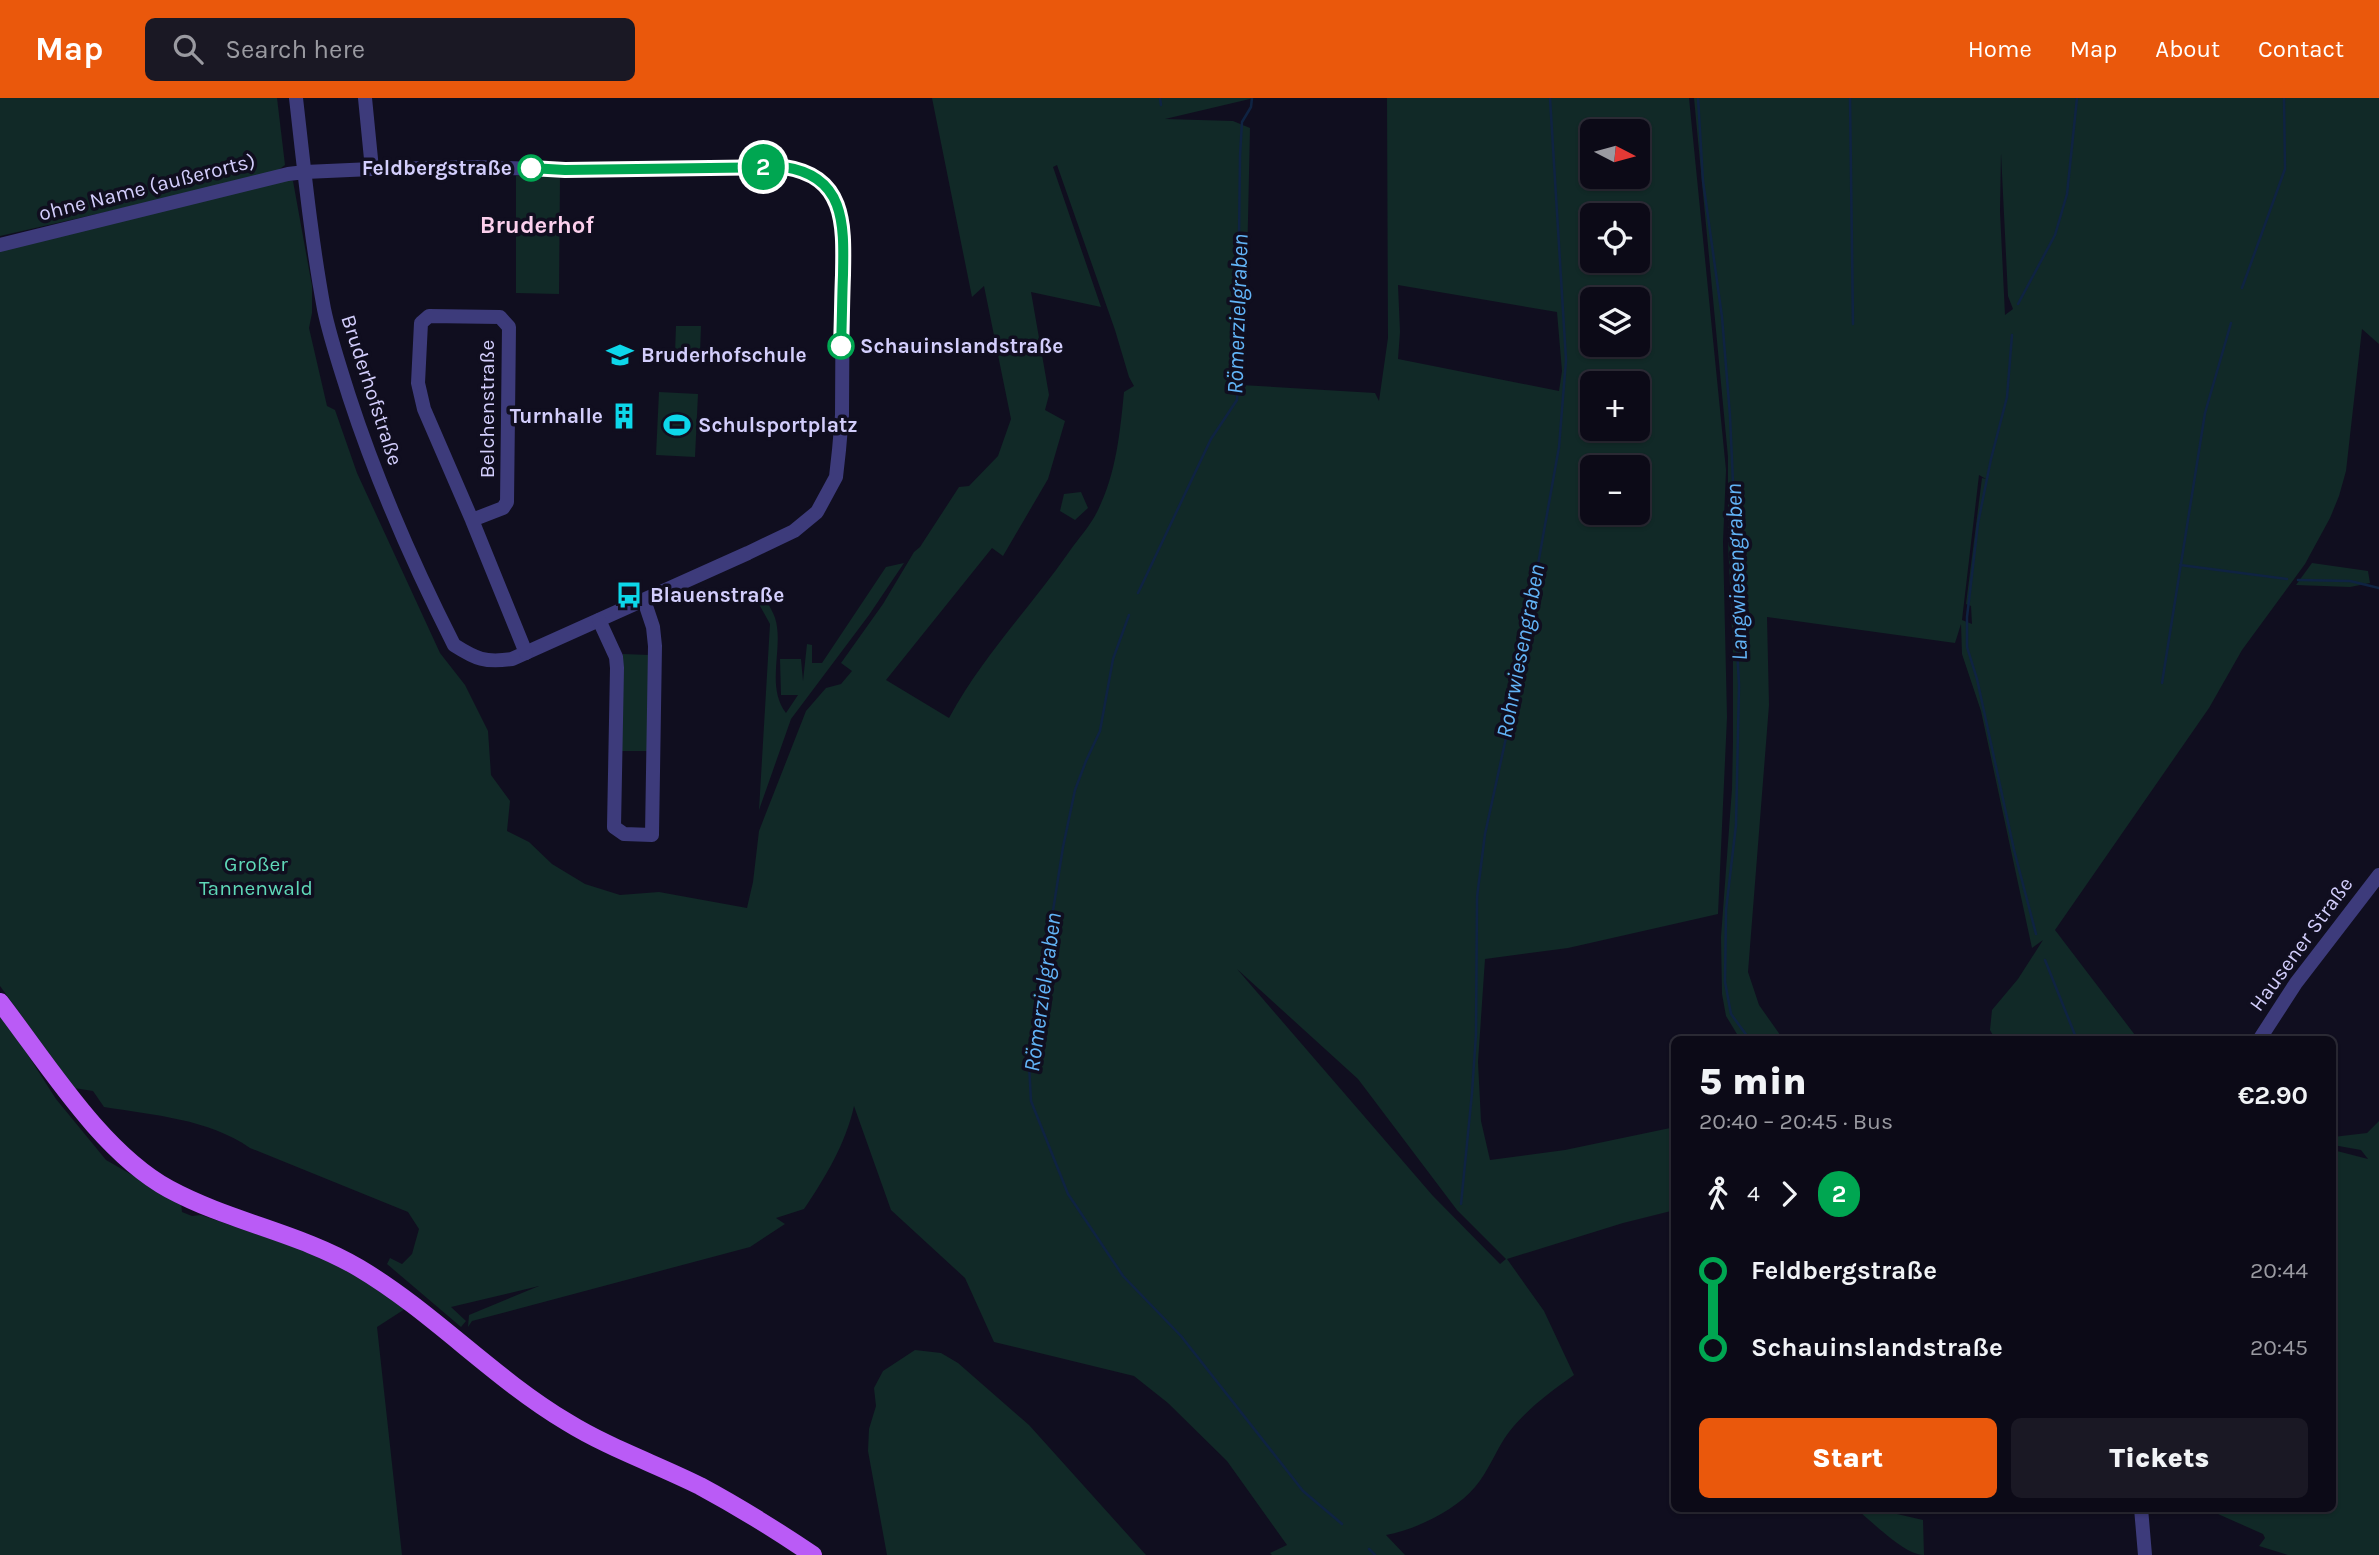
<!DOCTYPE html>
<html lang="en">
<head>
<meta charset="utf-8">
<style>
  body { margin:0; font-family:Karla,sans-serif; background:#1a1824; color:#f1f3f6; height:100vh; display:flex; flex-direction:column; font-size:26px; white-space:nowrap }
  * { box-sizing:border-box; margin:0 }
  p { font-size:23px; color:#9a9aa1 }
  .icon { flex:none; width:38px; height:38px; fill:none; stroke:currentColor; stroke-width:2; stroke-linecap:round; stroke-linejoin:round }
  .map { position:relative; flex:1; overflow:hidden }
  .drawer { position:absolute; left:1671px; top:938px; width:665px; height:476px; display:flex; flex-direction:column; background:#0c0a17; border-radius:10px; box-shadow:0 2px 5px #0004,0 0 0 2px #2c2b36 }
  .drawer>* { flex:none }
  .badge { padding:0 14px; border-radius:23px; font-size:24px; line-height:46px }
  .needle { width:46px; rotate:96deg }
  .fabs { position:absolute; left:1580px; top:21px; display:grid; gap:14px }
  .fabs a { display:grid; place-items:center; width:70px; height:70px; border-radius:10px; background:#0c0a17; box-shadow:0 2px 5px #0004,0 0 0 2px #2c2b36; font-size:35px }
  .map>.badge { position:absolute; translate:-50% -50%; box-shadow:0 0 0 4px #fff }
  .legs { display:flex; align-items:center; gap:10px; height:77px; padding:0 28px; font-size:23px }
  .legs p { margin-inline-start:auto }
  .overview { display:flex; align-items:center; justify-content:space-between; height:119px; padding:0 28px }
  h1 { font-size:38px; font-weight:800; line-height:52px }
  .cta { display:flex; gap:14px; margin-top:auto; padding:14px 28px }
  .cta a { flex:1; height:80px; border-radius:10px; background:#ea580c; color:#fff; font-size:28px; font-weight:800; line-height:80px; text-align:center }
  .cta a+a { background:#1a1824; color:#f1f3f6 }
  ul { padding:0 28px; list-style:none }
  li { display:flex; align-items:center; gap:24px; height:77px; font-size:26px }
  li i { display:grid; place-items:center; width:10px; height:100%; margin:0 9px; background:currentColor }
  li i::after { content:''; width:18px; height:18px; margin:-9px; border:5px solid; border-radius:50%; background:#0c0a17 }
  li p { margin-inline-start:auto }
  li:first-child i { background:linear-gradient(#0000 50%,currentColor 0) }
  li:last-child i { background:linear-gradient(currentColor 50%,#0000 0) }
  header { display:flex; align-items:center; gap:42px; box-sizing:border-box; height:98px; padding:0 35px; background:#ea580c; color:#fff }
  header strong { font-size:33px }
  nav { display:flex; gap:38px; margin-inline-start:auto; font-size:24px }
  .search { width:490px; height:63px; background:#1a1824; display:flex; align-items:center; gap:18px; box-sizing:border-box; padding:0 24px; border-radius:10px; color:#9a9aa1; font-size:26px }
  .map>svg:first-child { display:block }
  .green { fill:#112927; fill-rule:evenodd }
  .lines { fill:none; stroke-linecap:round; stroke-linejoin:round }
  .stream { stroke:#0f2342; stroke-width:2.5 }
  .minor { stroke:#3d3b7b; stroke-width:14 }
  .major { stroke:#ba5bf6; stroke-width:18 }
  .line-1-casing { stroke:#fff; stroke-width:16 }
  .line-1 { stroke:#00a651; stroke-width:10 }
  .stop-1-dot { fill:#fff; stroke:#00a651; stroke-width:3.5 }
  .labels { text-anchor:middle; stroke-width:7; stroke-linejoin:round; paint-order:stroke }
  .stop-label { font-size:21px; font-weight:bold; fill:#d3cefc; stroke:#100e1f; text-anchor:end }
  .street-label { font-size:21px; fill:#d3cefc; stroke:#100e1f }
  .poi-label { font-size:21px; font-weight:bold; fill:#d3cefc; stroke:#100e1f; text-anchor:start }
  .park-label { font-size:21px; fill:#5fd8b8; stroke:#100e1f }
  .water-label { font-size:23px; font-style:italic; fill:#62b4f7; stroke:#100e1f }
  .quarter-label { font-size:24px; font-weight:bold; fill:#fcd0ed; stroke:#100e1f }
</style>
</head>
<body>
<header>
<strong>Map</strong>
<div class="search"><svg class="icon" aria-label="search" viewBox="0 0 24 24"><circle cx="10" cy="10" r="6"/><path d="M15 15l6 6"/></svg>Search here</div>
<nav><a>Home</a><a>Map</a><a>About</a><a>Contact</a></nav>
</header>
<div class="map">
<svg width="2379" height="1457" viewBox="0 0 2379 1457">
  <rect width="100%" height="100%" fill="#100e1f"/>
  <g class="green">
    <polygon points="0,0 277,0 285,67 277,73 255,80 0,138"/>
    <path d="M932,0H1254L1165,21L1233,23L1250,30L1245,260L1241,287L1375,295L1379,303L1388,240L1387,0H1689L1726,372L1723,444L1727,619L1718,816L1568,850L1485,861L1478,964L1481,1023L1490,1062L1565,1052L1675,1029V1112L1623,1125L1507,1161L1544,1213L1574,1277C1550,1294 1527,1311 1509,1334C1496,1351 1489,1373 1475,1389C1456,1412 1415,1432 1386,1437L1405,1457H1272L1270,1455L1287,1447L1227,1363L1168,1305L1134,1278L994,1244L965,1180L891,1112L854,1008C846,1045 825,1080 804,1111L776,1120L785,1126L750,1149L472,1223L468,1229L469,1217L539,1188L451,1209L466,1223L461,1229L387,1166L390,1160L402,1166L412,1156L419,1131L408,1114L250,1050C209,1021 153,1017 104,1009L93,993L74,990L0,888V153L287,82L293,83L312,188V215L309,230L327,308L335,312L357,375L440,555L465,587L488,633L491,677L510,703L507,733L529,744L552,766L585,786L620,797L659,794L747,810L753,784L759,733L806,613L826,590L841,586L852,573L841,565L883,506L914,454L920,449L959,389L969,388L998,358L1011,321L984,188L972,199ZM1592,33H1638V79H1592ZM1057,67L1115,232L1129,279L1134,288L1124,294C1120,335 1116,377 1097,414C1090,428 1078,441 1069,454C1030,510 982,559 949,620L886,582L992,450L1003,458L1048,381L1065,323L1045,312L1049,297L1031,194L1101,209L1053,69ZM1592,117H1638V163H1592ZM1398,187L1557,214L1562,273L1559,293L1398,261L1400,234ZM1592,201H1638V247H1592ZM1592,285H1638V331H1592ZM1592,369H1638V415H1592ZM1237,871L1358,981L1457,1112L1506,1161L1500,1166L1433,1098Z"/>
    <path d="M1694,0H2379V246L2362,231L2346,373L2339,398L2330,420L2305,466L2242,552L2209,610L2055,832L2138,941H1995L1990,932L1992,912L2018,881L2043,842L2032,850L1981,613L1962,556L1961,526L1955,545L1767,519L1769,607L1748,874L1759,907L1783,941H1740L1726,918L1722,896L1721,839L1732,691L1733,643V556L1728,443V359ZM2001,55L2008,198L2013,211L2005,217L2000,113ZM1979,377L1986,381L1982,380L1966,506L1971,508L1972,526L1962,522Z"/>
    <polygon points="516,78 560,78 559,196 516,195"/>
    <polygon points="676,228 701,228 700,255 675,255"/>
    <polygon points="659,294 698,296 695,359 656,357"/>
    <polygon points="1081,394 1088,410 1075,422 1060,413 1064,396"/>
    <path d="M904,465L869,517L791,621L759,712L770,526L755,499L761,494C767,505 776,516 777,529C781,557 767,590 786,615L798,597H781L780,561H801L803,583L807,546L812,547V565H822L886,469Z"/>
    <polygon points="2312,465 2368,473 2370,485 2350,489 2296,487"/>
    <polygon points="623,556 649,557 650,653 620,653"/>
    <polygon points="0,918 19,943 56,1001 106,1062 181,1105 182,1114 192,1118 201,1117 329,1161 408,1209 377,1229 402,1457 0,1457"/>
    <polygon points="2379,1023 2379,1457 2288,1457 2259,1448 2265,1440 2263,1436 2209,1412 2211,1410 2333,1410 2333,1052 2368,1061 2361,1052 2333,1047 2333,1039 2367,1035"/>
    <polygon points="915,1252 941,1255 958,1265 1029,1327 1146,1457 887,1457 868,1353 869,1331 876,1308 874,1290 883,1273"/>
    <path d="M1856,1411H1895L1897,1416L1923,1422L1924,1457C1904,1457 1872,1423 1856,1411Z"/>
  </g>
  <g class="lines">
    <g class="stream">
      <polyline points="1160,0 1161,7"/>
      <polyline points="1698,0 1703,83 1722,219 1730,318 1733,385 1733,475 1739,587 1736,727 1726,812 1725,884 1731,916 1750,942"/>
      <polyline points="1850,0 1853,226"/>
      <polyline points="2242,190 2285,71 2284,0"/>
      <polyline points="2018,206 2055,137 2067,96 2077,0"/>
      <polyline points="2012,237 2007,299 1991,361 1978,425 1967,519 1967,549 1977,581 2014,752 2036,836"/>
      <polyline points="2180,467 2287,481"/>
      <polyline points="2298,482 2350,483 2379,490"/>
      <polyline points="1138,495 1211,341 1237,302 1241,222 1239,142 1240,58 1242,24 1251,9 1252,0"/>
      <polyline points="1129,517 1113,561 1100,633 1086,663 1075,692 1063,749 1029,966 1031,1003 1068,1096 1123,1178 1181,1238 1303,1393 1342,1426"/>
      <polyline points="2162,585 2205,315 2231,225"/>
      <polyline points="2045,862 2077,942"/>
      <polyline points="1461,1106 1472,995 1476,936 1477,799 1485,736 1511,617 1559,349 1566,262 1550,0"/>
      <polyline points="1369,1451 1375,1457"/>
    </g>
    <g class="minor">
      <polyline points="365,0 372,71"/>
      <path d="M0,147L288,76L305,74L372,71L474,69L565,72L784,69L810,76L828,90L836,103L843,129L842,317L839,352L836,379L817,414L794,433L748,455L512,561C485,565 476,561 454,547C413,466 377,384 349,298C340,269 330,240 324,211C311,141 304,70 296,0"/>
      <polyline points="472,422 503,410 507,404 509,229 500,219 429,218 421,225 418,285 424,311 472,422 526,555"/>
      <polyline points="599,522 616,559 617,570 614,729 624,736 652,737 655,548 653,529 644,502"/>
      <polyline points="2259,942 2296,885 2379,777"/>
      <polyline points="2141,1410 2145,1457"/>
    </g>
    <path class="major" d="M0,904C47,965 101,1054 169,1091C230,1124 300,1135 359,1170C433,1214 493,1280 567,1324C609,1350 656,1366 700,1388C739,1409 776,1432 813,1457"/>
  </g>
  <g class="lines">
    <g class="line-1-casing">
      <path id="line-1" d="M531,70L565,72L784,69C846,78 844,127 843,177C842,201 842,224 841,248"/>
    </g>
    <use href="#line-1" class="line-1"/>
  </g>
  <defs>
    <g id="school-bare" transform="scale(2.1)"><path d="M0-5L7-2L0 1L-7-2ZM-4 1L0 2.5L4 1V4Q0 6-4 4Z" fill="#0dd7ea" stroke="#100e1f" stroke-width="2.5" paint-order="stroke"/></g>
    <g id="building-bare" transform="scale(2.1)"><path d="M-4-6H4V6H1V3H-1V6H-4ZM-2.5-4.3h1.7v1.8h-1.7ZM.8-4.3h1.7v1.8H.8ZM-2.5-1h1.7V.8h-1.7ZM.8-1h1.7V.8H.8Z" fill="#0dd7ea" stroke="#100e1f" stroke-width="2.5" paint-order="stroke"/></g>
    <g id="stadium-bare" transform="scale(2.1)"><path d="M0-5a6.5 5 0 1 0 0 10a6.5 5 0 1 0 0-10ZM-3.5-1.8h7v3.6h-7Z" fill="#0dd7ea" stroke="#100e1f" stroke-width="2.5" paint-order="stroke"/></g>
    <g id="bus-bare" transform="scale(2.1)"><path d="M-5-6H5V4H4V6H2V4H-2V6H-4V4H-5ZM-3.5-4V0h7V-4ZM-3.5 1.2v1.5H-2V1.2ZM2 1.2v1.5H3.5V1.2Z" fill="#0dd7ea" stroke="#100e1f" stroke-width="2.5" paint-order="stroke"/></g>
  </defs>
  <g fill-rule="evenodd">
    <use href="#school-bare" x="620" y="257"/>
    <use href="#building-bare" x="624" y="318"/>
    <use href="#stadium-bare" x="677" y="327"/>
    <use href="#bus-bare" x="629" y="497"/>
  </g>
  <g class="stop-1-dot">
    <circle cx="531" cy="70" r="12"/>
    <circle cx="841" cy="248" r="12"/>
  </g>
  <g class="labels">
    <g class="stop-label">
      <text x="512" y="77">Feldbergstraße</text>
      <text x="860" y="255" text-anchor="start">Schauinslandstraße</text>
    </g>
    <g class="street-label">
      <text transform="translate(147 89) rotate(-14)" y="7">ohne Name (außerorts)</text>
      <text transform="translate(372 292) rotate(72)" y="7">Bruderhofstraße</text>
      <text transform="translate(487 311) rotate(-90)" y="7">Belchenstraße</text>
      <text transform="translate(2301 846) rotate(-54)" y="7">Hausener Straße</text>
    </g>
    <g class="poi-label">
      <text x="641" y="264">Bruderhofschule</text>
      <text x="603" y="325" text-anchor="end">Turnhalle</text>
      <text x="698" y="334">Schulsportplatz</text>
      <text x="650" y="504">Blauenstraße</text>
    </g>
    <g class="park-label">
      <text x="256" y="773">Großer<tspan x="256" dy="24">Tannenwald</tspan></text>
    </g>
    <g class="water-label">
      <text transform="translate(1237 216) rotate(-88)" y="8">Römerzielgraben</text>
      <text transform="translate(1736 474) rotate(-92)" y="8">Langwiesengraben</text>
      <text transform="translate(1520 553) rotate(-79)" y="8">Rohrwiesengraben</text>
      <text transform="translate(1042 894) rotate(-82)" y="8">Römerzielgraben</text>
    </g>
    <g class="quarter-label">
      <text x="537" y="135">Bruderhof</text>
    </g>
  </g>
</svg>
<div class="fabs">
<a><svg class="needle" viewBox="-14 -14 28 28"><path d="M0-13l5 13h-10z" fill="#e53935"/><path d="M0 13l5-13h-10z" fill="#9a9aa1"/></svg></a>
<a><svg class="icon" aria-label="locate" viewBox="0 0 24 24"><circle cx="12" cy="12" r="6"/><path d="M12 2v4M12 18v4M2 12h4M18 12h4"/></svg></a>
<a><svg class="icon" aria-label="layers" viewBox="0 0 24 24"><path d="M12 4l9 5-9 5-9-5zM3 14l9 5 9-5"/></svg></a>
<a>+</a>
<a>−</a>
</div>
<b class="badge" style="left:763px;top:69px;background:#00a651;color:#fff">2</b>
<section class="drawer">
<div class="overview"><div><h1>5 min</h1><p>20:40 – 20:45 · Bus</p></div><b>€2.90</b></div>
<div class="legs"><svg class="icon" aria-label="walk" viewBox="0 0 24 24"><circle cx="13" cy="4" r="2"/><path d="M13 8l-2 6 4 7M11 14l-3 7M7 12l3-4h3l4 4"/></svg>4<svg class="icon" aria-label="forward" viewBox="0 0 24 24"><path d="M9 5l7 7-7 7"/></svg><b class="badge" style="background:#00a651;color:#fff">2</b></div>
<ul>
<li><i style="color:#00a651"></i><b>Feldbergstraße</b><p>20:44</p></li>
<li><i style="color:#00a651"></i><b>Schauinslandstraße</b><p>20:45</p></li>
</ul>
<div class="cta"><a>Start</a><a>Tickets</a></div>
</section>
</div>
</body>
</html>
